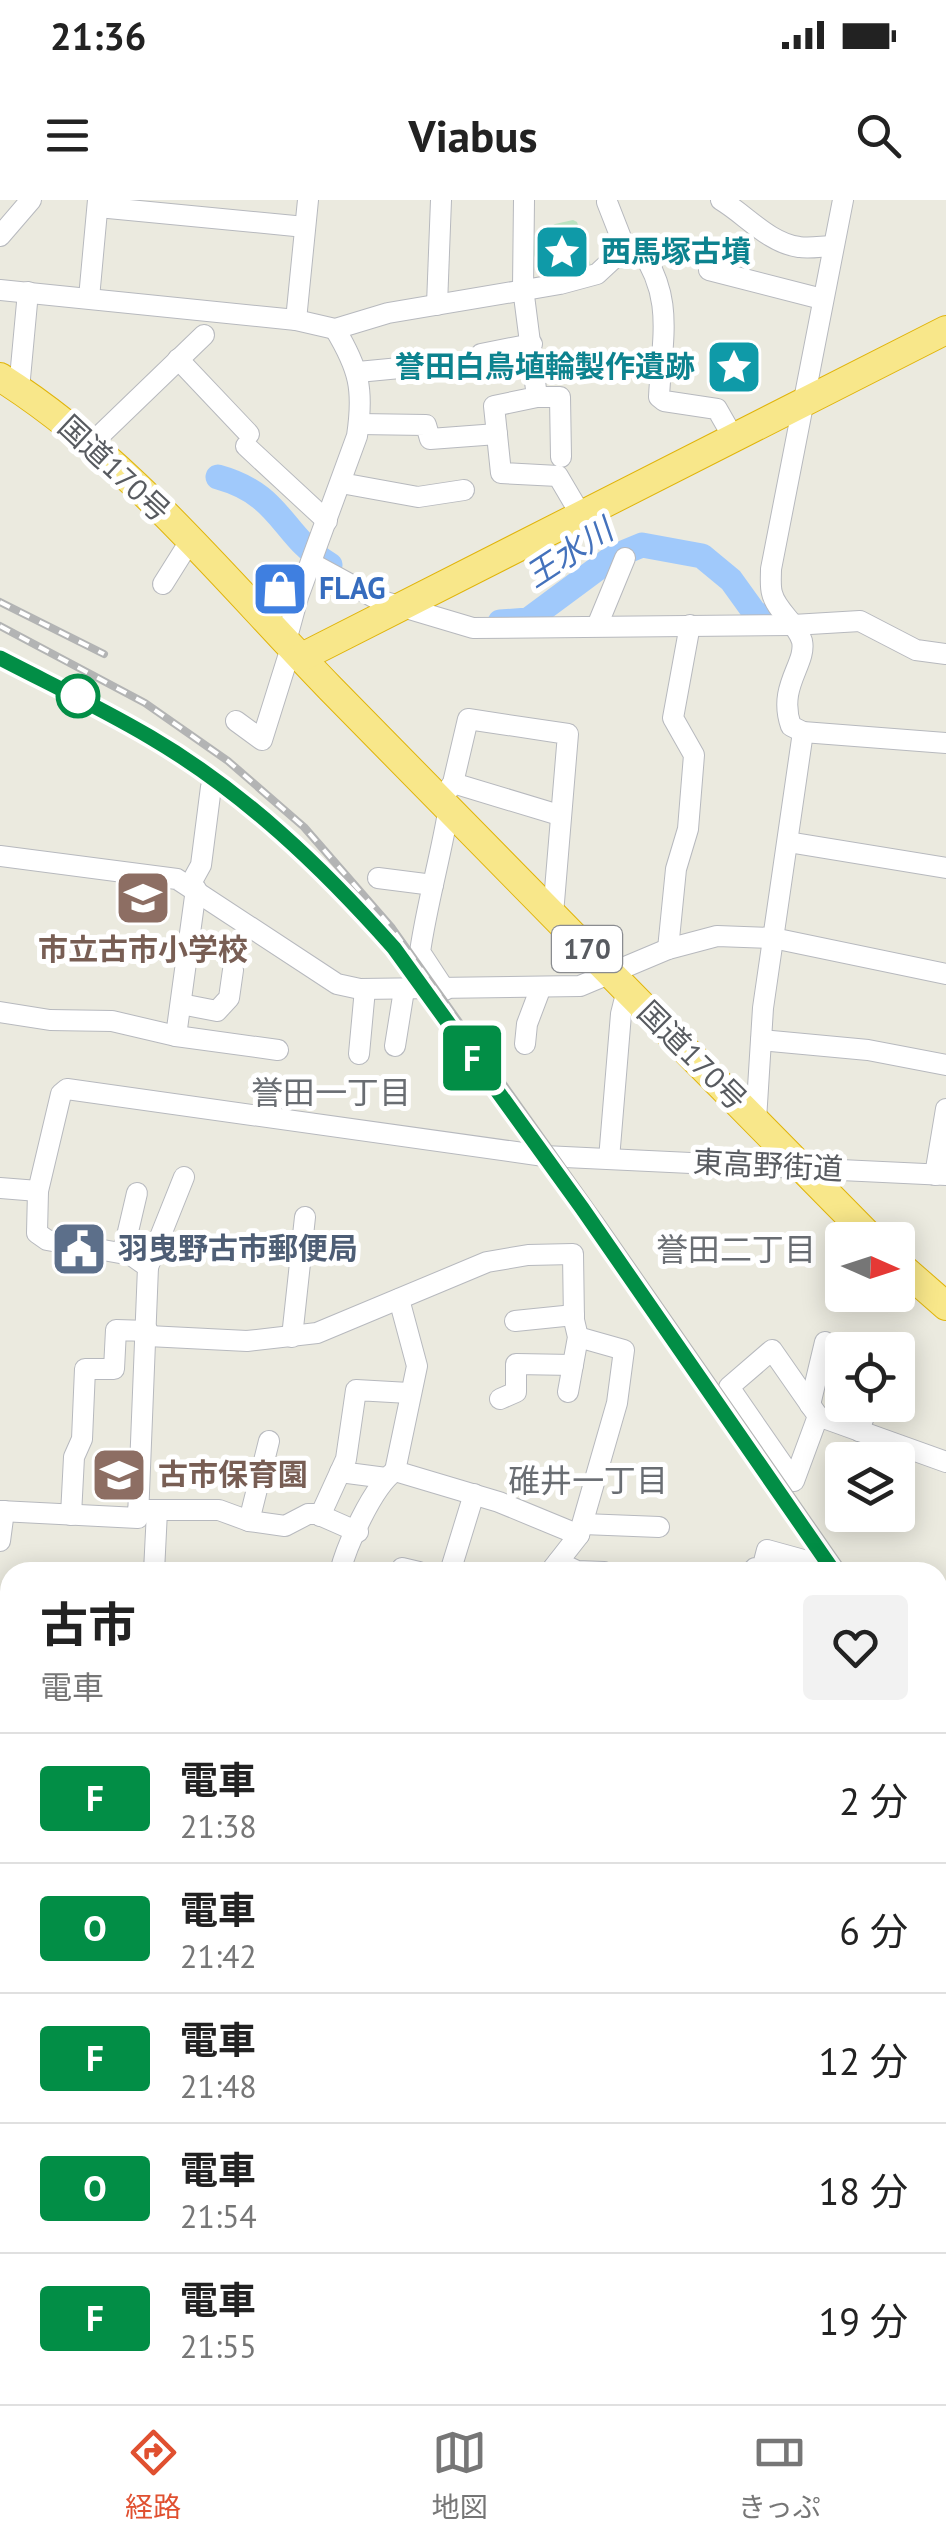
<!DOCTYPE html>
<html lang="ja">
<head>
<meta charset="utf-8">
<style>
  body { margin:0; font-family:"PT Sans","Noto Sans JP",sans-serif; background:#f2f2f2; color:#222; height:100vh; display:flex; flex-direction:column; font-size:38px; white-space:nowrap }
  * { box-sizing:border-box; margin:0 }
  p { font-size:32px; color:#767676 }
  .icon { flex:none; width:55px; height:55px; fill:none; stroke:currentColor; stroke-width:2; stroke-linecap:round; stroke-linejoin:round }
  .map { position:relative; flex:1; overflow:hidden }
  .side { position:absolute; left:0px; top:1362px; width:948px; height:842px; display:flex; flex-direction:column; background:#fff; border-radius:30px 30px 0 0; box-shadow:0 5px 25px #0003 }
  .side>* { flex:none }
  .badge { padding:0 20px; border-radius:8px; font-size:35px; line-height:65px }
  .needle { width:65px; rotate:93deg }
  .fabs { position:absolute; left:825px; top:1022px; display:grid; gap:20px }
  .fabs a { display:grid; place-items:center; width:90px; height:90px; border-radius:10px; background:#fff; box-shadow:0 5px 25px #0003; font-size:50px }
  .map>.badge { position:absolute; translate:-50% -50%; box-shadow:0 0 0 5px #fff }
  .round { display:grid; place-items:center; flex:none; width:105px; height:105px; border-radius:10px; background:#f2f2f2 }
  .headline { display:flex; align-items:center; justify-content:space-between; height:170px; padding:0 40px }
  h1 { font-size:48px; font-weight:700; line-height:75px }
  ul { padding:0; list-style:none }
  li { display:flex; align-items:center; gap:30px; height:130px; padding:0 40px; border-top:2px solid #e0e0e0 }
  li div { flex:1 }
  li b { display:block; font-size:38px }
  li em { font-style:normal }
  li .badge { min-width:110px; font-weight:700; text-align:center }
  .status { display:flex; justify-content:space-between; align-items:center; height:70px; padding:0 50px; background:#fff; direction:ltr }
  .status svg { height:28px; fill:currentColor }
  header { display:flex; justify-content:space-between; align-items:center; height:130px; padding:0 40px; background:#fff; font-size:45px; font-weight:700 }
  .tabs { display:flex; justify-content:space-around; align-items:center; height:140px; border-top:2px solid #e0e0e0; background:#fff; font-size:28px; color:#767676 }
  .tabs a { display:grid; justify-items:center; gap:5px }
  .tabs .active { color:#e05030 }
  .map>svg:first-child { display:block }
  .green { fill:#bce2c0 }
  .water { fill:#a0c9fb }
  .lines { fill:none; stroke-linecap:round; stroke-linejoin:round }
  .river { stroke:#a0c9fb; stroke-width:25 }
  .minor-casing { stroke:#b7b9be; stroke-width:22 }
  .highway-casing { stroke:#e0b40a; stroke-width:30 }
  .minor { stroke:#fff; stroke-width:20 }
  .highway { stroke:#f8e78a; stroke-width:28 }
  .rail-casing { stroke:#b3b4b4; stroke-width:8 }
  .rail { stroke:#fff; stroke-width:4; stroke-dasharray:11; stroke-linecap:butt }
  .line-casing { stroke:#fff; stroke-width:22 }
  .line { stroke:#028e46; stroke-width:15 }
  .stop-dot { fill:#fff; stroke:#028e46; stroke-width:5 }
  .labels { text-anchor:middle; stroke-width:10; stroke-linejoin:round; paint-order:stroke }
  .shield { fill:#fff; stroke:#8a8c90; stroke-width:2.5 }
  .shield-label { font-size:28px; font-weight:bold; fill:#585b60 }
  .culture-label { font-size:30px; font-weight:bold; fill:#0d838f; stroke:#fff; text-anchor:start }
  .street-label { font-size:30px; fill:#585b60; stroke:#fff }
  .shop-label { font-size:30px; font-weight:bold; fill:#366cbe; stroke:#fff; text-anchor:start }
  .education-label { font-size:30px; font-weight:bold; fill:#785e54; stroke:#fff }
  .service-label { font-size:30px; font-weight:bold; fill:#4e5e75; stroke:#fff; text-anchor:start }
  .water-label { font-size:32px; font-style:italic; fill:#4472bc; stroke:#fff }
  .neighbourhood-label { font-size:32px; fill:#696d72; stroke:#fff }
</style>
</head>
<body>
<div class="status"><b>21:36</b><svg viewBox="0 0 49 12"><path d="M0 12V9h3v3zM5 12V6h3v6zM10 12V3h3v9zM15 12V0h3v12zM26 1h20v11H26zM47 4h2v5h-2z"/></svg></div>
<header><svg class="icon" aria-label="menu" viewBox="0 0 24 24"><path d="M4 6h16M4 12h16M4 18h16"/></svg>Viabus<svg class="icon" aria-label="search" viewBox="0 0 24 24"><circle cx="10" cy="10" r="6"/><path d="M15 15l6 6"/></svg></header>
<div class="map">
<svg width="946" height="2204" viewBox="0 0 946 2204">
  <rect width="100%" height="100%" fill="#ebeadf"/>
  <polygon class="green" points="573,20 577,22 592,69 543,81 529,40 555,24"/>
  <g class="water">
    <polygon points="0,2032 10,2040 10,2103 0,2096"/>
    <polygon points="116,2195 181,2195 191,2204 124,2204"/>
  </g>
  <g class="lines">
    <g class="river">
      <path d="M218,277C283,295 281,336 330,365"/>
      <polyline points="500,422 528,420 613,357 642,345 702,356 731,380 754,412 768,422"/>
    </g>
    <g class="minor-casing">
      <g id="minor">
        <polyline points="524,0 523,88 537,197 494,206 501,273 558,276 581,315"/>
        <path d="M721,0C746,15 769,43 799,47C810,49 823,46 833,46"/>
        <path d="M843,0L771,369C771,377 770,386 772,393C776,411 797,423 802,441C807,464 777,486 791,526L803,532L946,543"/>
        <polyline points="98,7 305,27"/>
        <polyline points="0,36 31,0"/>
        <path d="M625,48L638,46C675,97 662,137 659,197L664,201L717,209L733,237"/>
        <polyline points="709,70 822,99"/>
        <polyline points="0,90 296,120 335,129 388,113 560,84 597,74 625,48 607,2"/>
        <polyline points="89,98 98,0"/>
        <polyline points="437,105 441,0"/>
        <polyline points="296,120 308,0"/>
        <polyline points="481,154 532,144"/>
        <polyline points="178,159 249,234"/>
        <polyline points="358,172 452,163"/>
        <polyline points="19,189 28,92"/>
        <polyline points="537,197 560,197 561,257"/>
        <polyline points="359,224 426,225 430,239 497,234"/>
        <polyline points="92,243 204,135"/>
        <polyline points="246,246 327,321"/>
        <polyline points="341,283 418,297 464,290"/>
        <polyline points="311,363 379,400 473,428 793,425 860,421 916,450 946,454"/>
        <polyline points="163,384 190,341"/>
        <polyline points="597,426 625,358"/>
        <path d="M286,441L298,397L357,236C364,189 359,169 335,129"/>
        <polyline points="236,521 262,540 288,457 295,450"/>
        <polyline points="453,583 559,615"/>
        <polyline points="442,599 453,583 468,519 568,534 553,714"/>
        <polyline points="788,642 946,668"/>
        <polyline points="0,656 177,679 337,784 360,789 580,786 668,749 717,736 773,738 946,774"/>
        <polyline points="378,678 433,685"/>
        <polyline points="190,685 201,665 211,587"/>
        <polyline points="668,749 676,669 688,629 694,555 673,518 690,425"/>
        <path d="M445,790L420,752C427,703 441,656 449,607"/>
        <polyline points="181,804 217,811 229,798 233,770"/>
        <polyline points="0,812 50,820 112,821 176,836 196,689"/>
        <polyline points="176,836 278,850"/>
        <polyline points="761,840 868,850 946,865"/>
        <polyline points="525,844 527,824 541,787"/>
        <polyline points="395,846 404,790"/>
        <polyline points="359,854 365,789"/>
        <polyline points="756,920 763,808 803,532"/>
        <polyline points="609,959 621,814 627,790"/>
        <polyline points="935,975 946,909"/>
        <polyline points="0,988 38,991"/>
        <polyline points="233,1046 301,1052"/>
        <polyline points="123,1053 137,993"/>
        <polyline points="148,1067 184,977"/>
        <polyline points="399,1099 417,1166 395,1271 499,1302 579,1335 550,1372"/>
        <polyline points="515,1121 574,1115"/>
        <polyline points="148,1136 247,1141 317,1133 487,1062 528,1055 573,1054 574,1120 578,1137 568,1192"/>
        <polyline points="292,1137 305,1017"/>
        <polyline points="578,1137 624,1150 617,1203 579,1335"/>
        <polyline points="500,1199 516,1192 516,1164 573,1165"/>
        <polyline points="810,1205 825,1142"/>
        <polyline points="818,1216 794,1281 729,1187 772,1150 818,1216 946,1262"/>
        <polyline points="859,1231 868,1205"/>
        <polyline points="340,1272 386,1278"/>
        <polyline points="138,1310 219,1310 249,1321 285,1326 308,1314 317,1314 358,1332"/>
        <polyline points="0,1311 138,1318 148,1067 131,1055 47,1040 37,1033 38,991 61,894 67,889 544,956 946,975"/>
        <polyline points="71,1315 74,1257 82,1239 85,1169 114,1169 116,1130 148,1131"/>
        <polyline points="320,1316 346,1259 356,1190 409,1193"/>
        <polyline points="249,1321 269,1241"/>
        <polyline points="583,1324 659,1327"/>
        <polyline points="0,1341 4,1311"/>
        <polyline points="558,1362 577,1371 604,1372"/>
        <polyline points="402,1368 419,1372"/>
        <polyline points="154,1372 157,1311"/>
        <path d="M340,1372C346,1347 373,1286 395,1271"/>
        <polyline points="450,1372 474,1294"/>
        <polyline points="754,1372 755,1368 762,1369 767,1350 807,1361"/>
        <polyline points="0,1424 10,1425"/>
        <polyline points="0,1535 10,1538"/>
        <polyline points="0,1625 10,1623"/>
        <polyline points="938,1753 946,1758"/>
        <polyline points="0,1817 10,1832"/>
        <polyline points="390,2195 401,2204"/>
        <polyline points="654,2204 656,2195"/>
      </g>
    </g>
    <g class="highway-casing">
      <g id="highway">
        <path d="M0,177C128,258 225,380 330,488C510,673 692,856 873,1040"/>
        <polyline points="302,457 946,130"/>
        <polyline points="898,1064 946,1106"/>
      </g>
    </g>
    <use href="#minor" class="minor"/>
    <use href="#highway" class="highway"/>
    <g class="rail-casing">
      <g id="rail">
        <polyline points="0,402 104,454"/>
        <polyline points="0,426 145,503 228,561 304,627 392,728 600,1020 844,1372"/>
        <path d="M0,458C101,510 199,561 286,636C305,652 322,673 340,690"/>
        <polyline points="938,1508 946,1520"/>
      </g>
    </g>
    <use href="#rail" class="rail"/>
  </g>
  <g class="lines">
    <g class="line-casing">
      <path id="line" d="M0,458C50,484 101,508 150,537C244,592 322,667 394,748L582,1008L834,1372"/>
    </g>
    <use href="#line" class="line"/>
  </g>
  <defs>
    <g id="sight-square" transform="scale(2.875)"><rect x="-9" y="-9" width="18" height="18" rx="4" fill="#0f9aa8" stroke="#fff"/><path d="M0-6L1.8-2.2L6-1.7L2.9 1.2L3.7 5.4L0 3.3L-3.7 5.4L-2.9 1.2L-6-1.7L-1.8-2.2Z" fill="#fff"/></g>
    <g id="shop-square" transform="scale(2.875)"><rect x="-9" y="-9" width="18" height="18" rx="4" fill="#3f7fe0" stroke="#fff"/><path d="M-5-2.5h2.3a2.7 3.5 0 0 1 5.4 0H5L5.5 6h-11ZM-1.5-2.5h3a1.5 2.3 0 0 0-3 0Z" fill="#fff"/></g>
    <g id="school-square" transform="scale(2.875)"><rect x="-9" y="-9" width="18" height="18" rx="4" fill="#8d6e63" stroke="#fff"/><path d="M0-5L7-2L0 1L-7-2ZM-4 1L0 2.5L4 1V4Q0 6-4 4Z" fill="#fff"/></g>
    <g id="civic-square" transform="scale(2.875)"><rect x="-9" y="-9" width="18" height="18" rx="4" fill="#5c6f8a" stroke="#fff"/><path d="M-.6-6.5H3V-4.5H.6V-3L4-1V1h2V6H-6V1h2V-1L-.6-3ZM-1.2 2.5V6h2.4V2.5Z" fill="#fff"/></g>
  </defs>
  <g fill-rule="evenodd">
    <use href="#sight-square" x="562" y="52"/>
    <use href="#sight-square" x="734" y="167"/>
    <use href="#shop-square" x="280" y="389"/>
    <use href="#school-square" x="143" y="698"/>
    <use href="#civic-square" x="79" y="1049"/>
    <use href="#school-square" x="119" y="1275"/>
  </g>
  <circle class="stop-dot" cx="78" cy="496" r="20"/>
  <g class="labels">
    <rect class="shield" x="552" y="726" width="70" height="46" rx="8"/>
    <g class="shield-label">
      <text x="587" y="759">170</text>
    </g>
    <g class="culture-label">
      <text x="601" y="62">西馬塚古墳</text>
      <text x="695" y="177" text-anchor="end">誉田白鳥埴輪製作遺跡</text>
    </g>
    <g class="street-label">
      <text transform="translate(114 269) rotate(43)" y="10">国道170号</text>
      <text transform="translate(692 856) rotate(45)" y="10">国道170号</text>
      <text transform="translate(768 966) rotate(3)" y="10">東高野街道</text>
    </g>
    <g class="shop-label">
      <text x="319" y="399">FLAG</text>
    </g>
    <g class="education-label">
      <text x="143" y="760">市立古市小学校</text>
      <text x="158" y="1285" text-anchor="start">古市保育園</text>
    </g>
    <g class="service-label">
      <text x="118" y="1059">羽曳野古市郵便局</text>
    </g>
    <g class="water-label">
      <text transform="translate(569 353) rotate(-33)" y="11">王水川</text>
    </g>
    <g class="neighbourhood-label">
      <text x="331" y="904">誉田一丁目</text>
      <text x="736" y="1061">誉田二丁目</text>
      <text x="588" y="1292">碓井一丁目</text>
    </g>
  </g>
</svg>
<div class="fabs">
<a><svg class="needle" viewBox="-14 -14 28 28"><path d="M0-13l5 13h-10z" fill="#e53935"/><path d="M0 13l5-13h-10z" fill="#767676"/></svg></a>
<a><svg class="icon" aria-label="locate" viewBox="0 0 24 24"><circle cx="12" cy="12" r="6"/><path d="M12 2v4M12 18v4M2 12h4M18 12h4"/></svg></a>
<a><svg class="icon" aria-label="layers" viewBox="0 0 24 24"><path d="M12 4l9 5-9 5-9-5zM3 14l9 5 9-5"/></svg></a>
</div>
<b class="badge" style="left:472px;top:858px;background:#028e46;color:#fff">F</b>
<section class="side">
<div class="headline"><div><h1>古市</h1><p>電車</p></div><a class="round"><svg class="icon" aria-label="heart" viewBox="0 0 24 24"><path d="M12 20l-8-8c-3-5 5-10 8-4 3-6 11-1 8 4z"/></svg></a></div>
<ul>
<li><span class="badge" style="background:#028e46;color:#fff">F</span><div><b>電車</b><p>21:38</p></div><em>2 分</em></li>
<li><span class="badge" style="background:#028e46;color:#fff">O</span><div><b>電車</b><p>21:42</p></div><em>6 分</em></li>
<li><span class="badge" style="background:#028e46;color:#fff">F</span><div><b>電車</b><p>21:48</p></div><em>12 分</em></li>
<li><span class="badge" style="background:#028e46;color:#fff">O</span><div><b>電車</b><p>21:54</p></div><em>18 分</em></li>
<li><span class="badge" style="background:#028e46;color:#fff">F</span><div><b>電車</b><p>21:55</p></div><em>19 分</em></li>
</ul>
</section>
</div>
<nav class="tabs">
<a class="active"><svg class="icon" aria-label="directions" viewBox="0 0 24 24"><path d="M12 3l9 9-9 9-9-9zM9 14v-3h6M13 9l2 2-2 2"/></svg>経路</a>
<a><svg class="icon" aria-label="map" viewBox="0 0 24 24"><path d="M3 6l6-2 6 2 6-2v14l-6 2-6-2-6 2zM9 4v14M15 6v14"/></svg>地図</a>
<a><svg class="icon" aria-label="tickets" viewBox="0 0 24 24"><path d="M3 7h18v10H3zM15 7v10"/></svg>きっぷ</a>
</nav>
</body>
</html>
